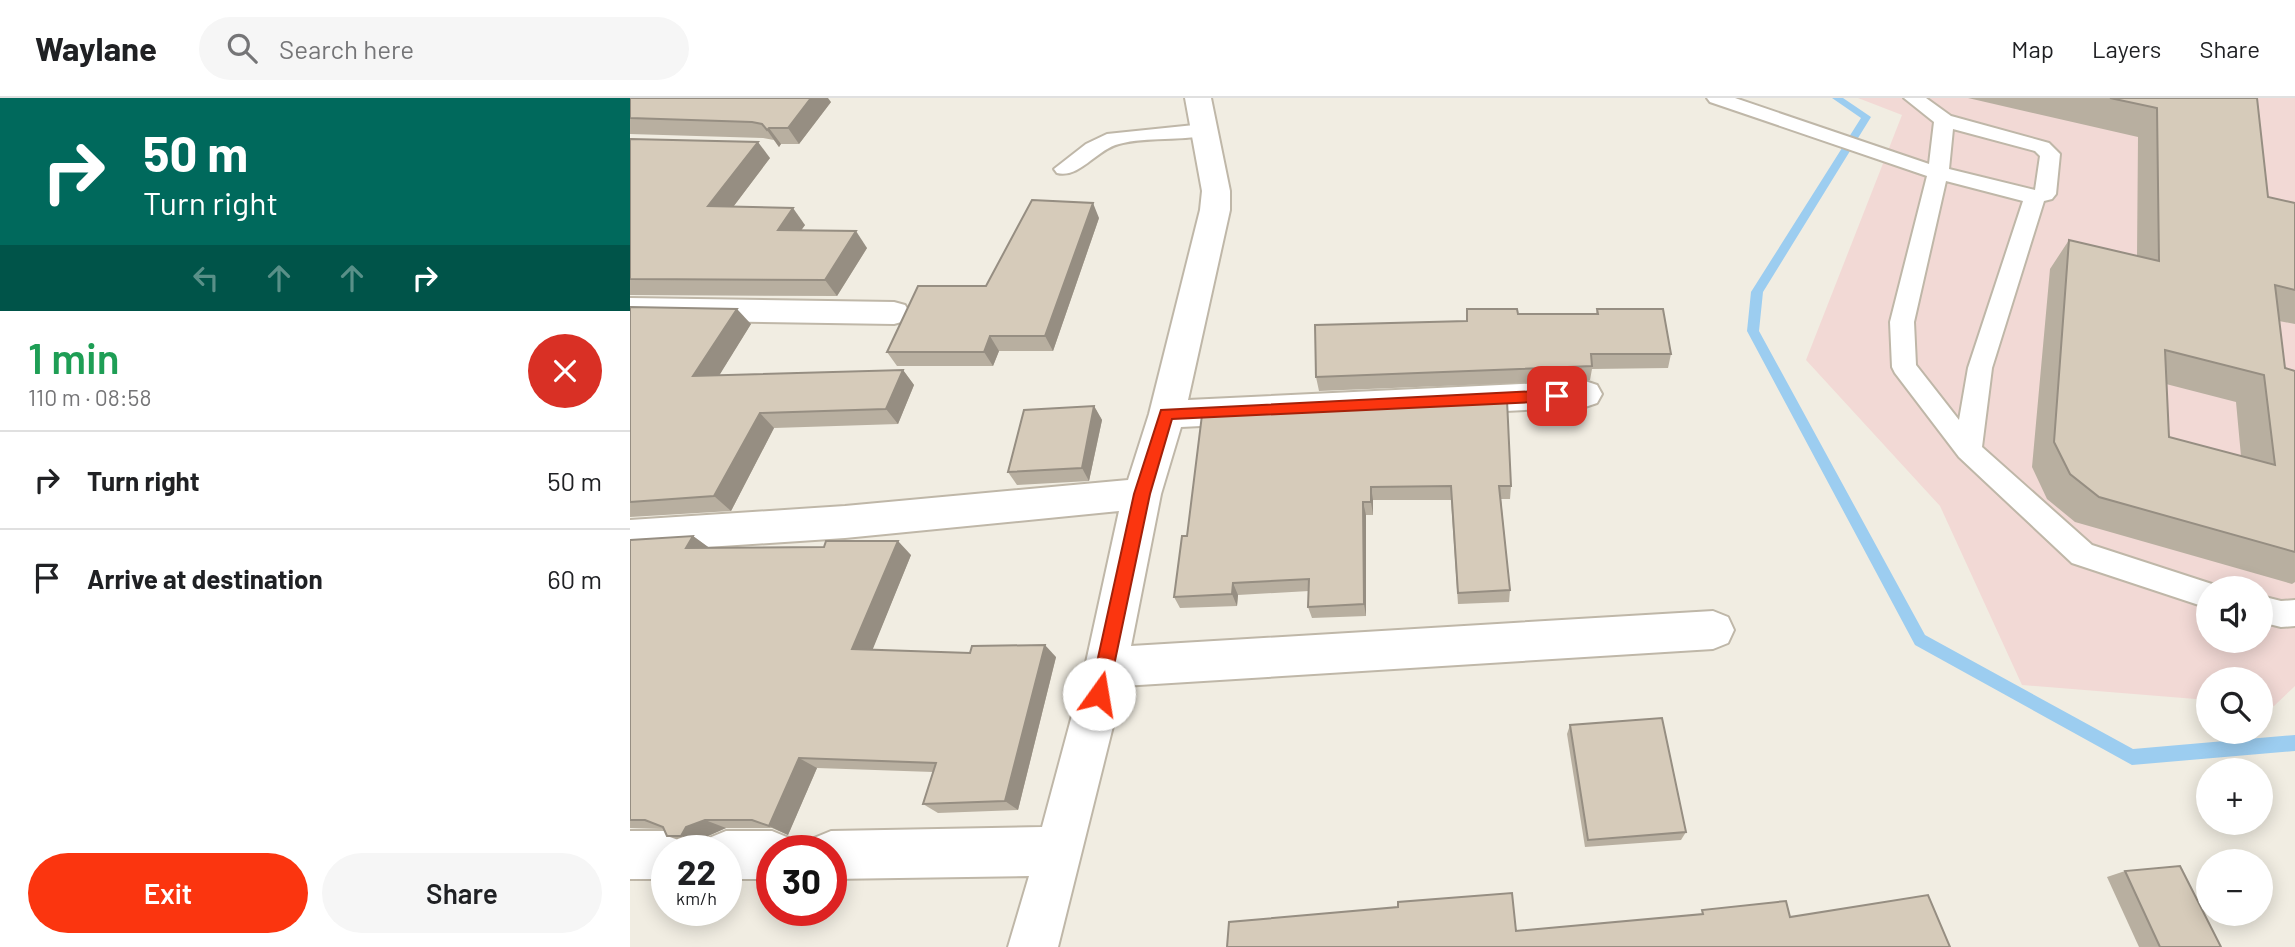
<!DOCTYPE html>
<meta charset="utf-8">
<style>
:root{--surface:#fff;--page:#f6f6f6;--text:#202124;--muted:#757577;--line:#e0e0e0;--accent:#fb350f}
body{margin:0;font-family:Barlow,sans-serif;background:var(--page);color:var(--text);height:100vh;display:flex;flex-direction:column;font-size:26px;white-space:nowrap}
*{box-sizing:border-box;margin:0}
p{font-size:23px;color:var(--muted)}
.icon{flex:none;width:38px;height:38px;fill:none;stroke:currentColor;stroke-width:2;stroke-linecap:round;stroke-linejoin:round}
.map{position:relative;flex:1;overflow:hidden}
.panel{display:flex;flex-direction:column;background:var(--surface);width:630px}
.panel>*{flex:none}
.banner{background:#00695c;color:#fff;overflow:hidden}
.tools{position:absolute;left:1566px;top:478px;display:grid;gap:14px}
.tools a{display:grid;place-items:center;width:77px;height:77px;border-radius:50%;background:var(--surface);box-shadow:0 4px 18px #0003;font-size:35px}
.speed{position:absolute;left:21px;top:737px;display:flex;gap:14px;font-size:35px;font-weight:700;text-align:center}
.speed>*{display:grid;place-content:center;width:91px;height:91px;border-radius:50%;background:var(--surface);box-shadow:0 4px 18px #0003;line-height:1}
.speed small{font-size:18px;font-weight:400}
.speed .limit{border:10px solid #d22;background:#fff;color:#111}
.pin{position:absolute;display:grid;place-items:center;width:60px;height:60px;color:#fff;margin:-30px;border-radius:14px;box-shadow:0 4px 10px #0006}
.me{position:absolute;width:77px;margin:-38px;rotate:13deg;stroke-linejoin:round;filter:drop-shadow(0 0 5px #0008)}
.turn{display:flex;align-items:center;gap:24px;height:147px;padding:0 28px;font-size:32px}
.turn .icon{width:91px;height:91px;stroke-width:2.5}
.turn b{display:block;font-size:49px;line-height:60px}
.lanes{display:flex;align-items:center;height:66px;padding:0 28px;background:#0003;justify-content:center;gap:35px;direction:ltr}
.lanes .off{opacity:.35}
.round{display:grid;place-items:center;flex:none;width:74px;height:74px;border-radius:37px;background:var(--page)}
.summary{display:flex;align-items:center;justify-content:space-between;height:119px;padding:0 28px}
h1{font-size:42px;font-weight:600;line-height:52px;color:#1e9e55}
.cta{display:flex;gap:14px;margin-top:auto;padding:14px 28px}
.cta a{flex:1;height:80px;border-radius:42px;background:var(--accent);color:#fff;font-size:28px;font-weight:600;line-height:80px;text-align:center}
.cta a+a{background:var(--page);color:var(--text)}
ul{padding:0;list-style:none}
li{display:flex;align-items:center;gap:21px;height:98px;padding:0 28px;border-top:2px solid var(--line)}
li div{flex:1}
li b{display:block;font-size:26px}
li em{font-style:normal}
header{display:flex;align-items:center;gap:42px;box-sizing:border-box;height:98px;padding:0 35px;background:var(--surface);border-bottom:2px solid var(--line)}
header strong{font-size:33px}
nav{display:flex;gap:38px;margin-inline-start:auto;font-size:24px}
.search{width:490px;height:63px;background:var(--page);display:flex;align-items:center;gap:18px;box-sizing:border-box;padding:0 24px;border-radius:38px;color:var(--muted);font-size:26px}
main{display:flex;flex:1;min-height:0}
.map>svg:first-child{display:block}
</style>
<header>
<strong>Waylane</strong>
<div class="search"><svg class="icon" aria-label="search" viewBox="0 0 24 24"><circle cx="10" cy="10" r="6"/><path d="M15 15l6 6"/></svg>Search here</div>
<nav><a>Map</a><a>Layers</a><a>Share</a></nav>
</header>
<main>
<section class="panel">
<div class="banner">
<div class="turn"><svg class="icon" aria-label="right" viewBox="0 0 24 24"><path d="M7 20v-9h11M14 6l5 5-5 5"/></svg><div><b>50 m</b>Turn right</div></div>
<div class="lanes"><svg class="icon off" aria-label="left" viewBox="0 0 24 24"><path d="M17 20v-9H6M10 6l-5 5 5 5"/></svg><svg class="icon off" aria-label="ahead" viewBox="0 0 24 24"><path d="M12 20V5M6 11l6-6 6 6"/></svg><svg class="icon off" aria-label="ahead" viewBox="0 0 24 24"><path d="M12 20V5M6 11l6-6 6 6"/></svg><svg class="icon" aria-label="right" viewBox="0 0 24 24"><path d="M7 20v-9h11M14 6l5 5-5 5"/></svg></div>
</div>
<div class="summary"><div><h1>1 min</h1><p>110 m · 08:58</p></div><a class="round" style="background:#d93025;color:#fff"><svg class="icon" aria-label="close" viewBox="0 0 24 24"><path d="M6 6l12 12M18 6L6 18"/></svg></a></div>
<ul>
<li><svg class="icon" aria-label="right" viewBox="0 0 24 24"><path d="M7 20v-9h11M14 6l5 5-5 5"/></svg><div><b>Turn right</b></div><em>50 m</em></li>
<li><svg class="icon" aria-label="arrive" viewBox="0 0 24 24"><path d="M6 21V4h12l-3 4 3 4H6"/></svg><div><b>Arrive at destination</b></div><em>60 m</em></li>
</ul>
<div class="cta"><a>Exit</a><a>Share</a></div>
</section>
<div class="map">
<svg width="1665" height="849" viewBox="0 0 1665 849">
<rect width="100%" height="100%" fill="#f1ede2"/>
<!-- medical -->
<path fill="#f2d9d5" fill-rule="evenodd" d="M1228,0h437v588l-21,20 -13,-1v-26h-53v21l-186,-15 -82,-179 -134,-146 96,-245zM1578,490h53v52h-53z"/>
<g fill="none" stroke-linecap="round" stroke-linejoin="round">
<!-- stream -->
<polygon fill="#9ccdf0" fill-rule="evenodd" points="1202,0 1213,0 1241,19 1133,194 1129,233 1295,537 1503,651 1665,637 1665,653 1502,667 1285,547 1117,233 1121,194 1231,20"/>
<!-- lane casing -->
<g stroke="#bfb7a8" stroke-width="4">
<g id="lane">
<path d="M1077,0h28l194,66 5,-42 -30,-24h22l25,18 98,27 11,11 -4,40 -4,5 -8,2 -52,167 -10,79 110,98 126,41 1,2h-11v20l-136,-45 -113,-106 -64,-84 -3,-6 -2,-45 37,-146 -217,-74zM1323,31l82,22 5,5 -5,34 -86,-21zM1316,83l77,20 -55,167 -9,52 -43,-55 -2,-43z"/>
<path d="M574,26l7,2 3,4 -3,4c-30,8 -63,2 -92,10 -22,5 -40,35 -62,29l-3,-4 32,-25 21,-10z"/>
<polygon points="1631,498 1651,503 1665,502 1665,528 1651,529 1631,524"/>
</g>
</g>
<!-- street casing -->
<g stroke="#bfb7a8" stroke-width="4">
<g id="street">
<polygon points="555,0 581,0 600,93 600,112 558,302 955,283 967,287 972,296 967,305 955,309 551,329 531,396 501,548 1083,513 1098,519 1104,532 1098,545 1083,551 493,588 428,849 378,849 399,778 201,781 201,752 179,752 184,740 201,733 412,729 455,569 489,413 215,440 0,454 0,422 215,408 498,382 519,316 570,112 572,93"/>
<polygon points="0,200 264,204 275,207 280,215 275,223 264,226 0,222"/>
<polygon points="0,733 37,733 54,740 59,752 37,752 37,781 0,781"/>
<polygon points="96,733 142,733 159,740 164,752 142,752 142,781 96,781 96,752 74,752 79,740"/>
</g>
</g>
<!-- lane -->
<use href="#lane" fill="#fff" fill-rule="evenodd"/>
<!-- street -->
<use href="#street" fill="#fff" fill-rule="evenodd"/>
</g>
<!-- wall -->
<g fill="#b8afa0" fill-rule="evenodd">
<polygon points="0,0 201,4 169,46 151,46 149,49 144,42 133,40 0,36"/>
<path d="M1338,0h289l11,99 27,6v121l-16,-3 6,47 10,3v211l-3,2 -217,-62 -28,-23 -15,-32 18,-198 19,-29 68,16 1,-119zM1536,286l70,18 5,54 -72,-19z"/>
<polygon points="0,41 140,60 103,109 175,127 171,132 237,150 207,198 0,197"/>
<polygon points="469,120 423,253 369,253 363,268 267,268 257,254 356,188"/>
<polygon points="0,209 121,226 89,277 273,272 284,287 268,326 144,330 101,413 0,419"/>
<polygon points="967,211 1041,256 1038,270 962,271 960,282 689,293 686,279 888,216 966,216"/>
<polygon points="464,308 472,322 459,383 387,387 378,374"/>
<polygon points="572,317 881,388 880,401 871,401 880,492 879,504 828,506 821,402 743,402 743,417 736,417 736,518 682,520 678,509 679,493 608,497 607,508 550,510 544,499 557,438"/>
<polygon points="63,438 79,450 281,457 242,552 426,559 388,712 308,715 293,706 303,674 187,670 158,737 142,730 96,730 78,738 73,747 60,746 37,738 33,731 0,730 0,442"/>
<polygon points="940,627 1056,734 1051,742 955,749 937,636"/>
<polygon points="1495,773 1591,849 1509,849 1477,779"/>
</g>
<!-- shaded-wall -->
<g fill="#968e82">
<polygon points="181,0 198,0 201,4 169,46 158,30"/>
<polygon points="139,30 151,46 149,49 137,32"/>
<polygon points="128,44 140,60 91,125 78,108"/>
<polygon points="463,105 469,120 423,253 415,238"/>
<polygon points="163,110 175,127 160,148 148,132"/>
<polygon points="226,133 237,150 207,198 195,182"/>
<polygon points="107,211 121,226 79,294 63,278"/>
<polygon points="360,238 369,253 363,268 354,254"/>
<polygon points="273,272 284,287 268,326 256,311"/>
<polygon points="464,308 472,322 459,383 452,370"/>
<polygon points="130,315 144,330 101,413 84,398"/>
<polygon points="741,389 743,402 743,417 741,404"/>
<polygon points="733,404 736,417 736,518 734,506"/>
<polygon points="63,438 81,451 56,450"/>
<polygon points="268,443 281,457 238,563 222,551"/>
<polygon points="603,485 608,497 607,508 602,496"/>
<polygon points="415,547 426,559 388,712 375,703"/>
<polygon points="169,660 187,670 158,737 139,728"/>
<polygon points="75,722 96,730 78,738 73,747 51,738 56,729"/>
</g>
<!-- building -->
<g fill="#d6cbba" stroke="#968e82" stroke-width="2" fill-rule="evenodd">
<polygon points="0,0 181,0 158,30 139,30 137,32 132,26 122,24 0,20"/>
<path d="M1480,0h147l11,99 27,6v87l-20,-5 10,83 10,3v181l-196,-55 -29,-23 -16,-32 15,-202 90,21 -2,-153zM1535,252l99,25 11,90 -106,-28z"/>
<polygon points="0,41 128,44 78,108 163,110 148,132 226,133 195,182 0,181"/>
<polygon points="402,102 463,105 415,238 360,238 354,254 257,254 288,188 356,188"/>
<polygon points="0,209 107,211 63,278 273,272 256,311 130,315 84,398 0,404"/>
<polygon points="837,211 887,211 888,216 968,216 967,211 1033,211 1041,256 961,256 962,268 686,279 685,227 837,223"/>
<polygon points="877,302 881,388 869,388 880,492 828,495 821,388 741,389 741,404 733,404 734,506 678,509 679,481 603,485 602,496 544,499 552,438 557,438 572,317"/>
<polygon points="464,308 452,370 378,374 394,312"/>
<polygon points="63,438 56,450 194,449 196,443 268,443 222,551 340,555 342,548 415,547 375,703 293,706 306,665 169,660 139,728 122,722 75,722 56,729 51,738 37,738 33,729 15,722 0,722 0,442"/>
<polygon points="1032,620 1056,734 958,742 940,627"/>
<polygon points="1550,768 1591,849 1530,849 1495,773"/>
<polygon points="882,795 886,833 1073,816 1072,812 1156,803 1160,819 1298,797 1320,849 597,849 599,824 768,809 768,804"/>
</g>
<!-- route -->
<polygon fill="#fb350f" stroke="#a3220a" stroke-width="2" points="927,292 934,298 927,303 542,321 520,396 478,596 476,601 469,604 463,601 460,596 504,396 531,312"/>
</svg>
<div class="tools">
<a><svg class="icon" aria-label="sound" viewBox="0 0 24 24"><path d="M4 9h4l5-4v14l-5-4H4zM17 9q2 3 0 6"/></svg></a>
<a><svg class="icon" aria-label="search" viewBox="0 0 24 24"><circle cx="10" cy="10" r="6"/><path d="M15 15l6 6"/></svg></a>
<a>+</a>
<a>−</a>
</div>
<div class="speed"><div>22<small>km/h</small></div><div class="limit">30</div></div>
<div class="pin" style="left:927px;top:298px;background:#d93025"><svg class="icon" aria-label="arrive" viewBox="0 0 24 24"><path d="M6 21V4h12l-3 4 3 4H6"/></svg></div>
<svg class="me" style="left:469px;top:596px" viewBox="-20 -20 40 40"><circle r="19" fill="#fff"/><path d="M0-13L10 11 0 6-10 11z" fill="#fb350f"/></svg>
</div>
</main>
